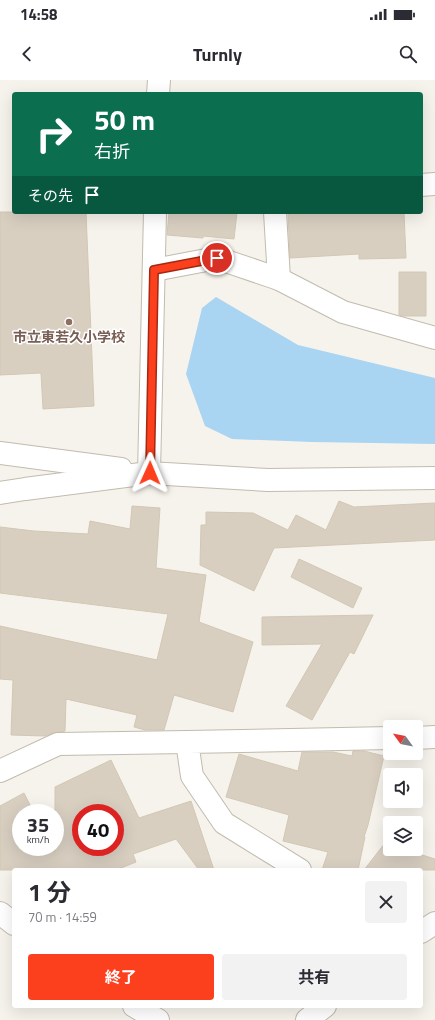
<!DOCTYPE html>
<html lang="ja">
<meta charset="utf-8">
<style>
:root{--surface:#fff;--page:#f2f2f3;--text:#2b2b33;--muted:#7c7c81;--accent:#fc3f1d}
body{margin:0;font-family:"Titillium Web","Noto Sans JP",sans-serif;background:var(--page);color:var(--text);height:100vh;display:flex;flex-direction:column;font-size:15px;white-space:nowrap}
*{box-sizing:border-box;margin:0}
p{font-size:13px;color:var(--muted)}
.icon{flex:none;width:22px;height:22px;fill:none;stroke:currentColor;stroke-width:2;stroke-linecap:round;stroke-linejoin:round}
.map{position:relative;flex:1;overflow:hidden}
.sheet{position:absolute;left:12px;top:788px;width:411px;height:140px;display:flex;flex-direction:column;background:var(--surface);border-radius:4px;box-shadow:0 4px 16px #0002}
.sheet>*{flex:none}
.hud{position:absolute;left:12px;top:12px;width:411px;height:122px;border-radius:4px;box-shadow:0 4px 16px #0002;background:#0b6e4f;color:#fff;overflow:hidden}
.needle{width:26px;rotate:303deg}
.fabs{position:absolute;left:383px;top:640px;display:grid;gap:8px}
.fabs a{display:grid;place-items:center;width:40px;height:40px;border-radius:4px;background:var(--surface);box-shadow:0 4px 16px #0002;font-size:20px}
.speed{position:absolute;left:12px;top:724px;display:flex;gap:8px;font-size:20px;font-weight:700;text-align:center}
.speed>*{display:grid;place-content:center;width:52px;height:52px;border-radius:50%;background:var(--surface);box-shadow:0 4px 16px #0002;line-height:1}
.speed small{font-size:10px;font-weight:400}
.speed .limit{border:6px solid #d22;background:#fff;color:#111}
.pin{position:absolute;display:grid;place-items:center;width:34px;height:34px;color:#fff;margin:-17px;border:2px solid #fff;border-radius:50%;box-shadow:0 1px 4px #0007}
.me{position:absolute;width:44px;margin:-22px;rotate:1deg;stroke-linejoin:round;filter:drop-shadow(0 0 3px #0008)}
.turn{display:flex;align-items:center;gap:14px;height:84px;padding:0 16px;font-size:18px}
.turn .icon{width:52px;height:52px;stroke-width:2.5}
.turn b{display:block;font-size:28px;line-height:34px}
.then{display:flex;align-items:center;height:38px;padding:0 16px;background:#0003;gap:8px;font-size:15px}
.round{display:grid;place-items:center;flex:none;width:42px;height:42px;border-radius:4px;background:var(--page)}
.summary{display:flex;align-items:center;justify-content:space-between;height:68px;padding:0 16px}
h1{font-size:24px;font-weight:700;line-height:30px}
.action{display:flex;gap:8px;margin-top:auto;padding:8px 16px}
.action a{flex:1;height:46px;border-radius:4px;background:var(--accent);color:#fff;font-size:16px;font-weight:700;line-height:46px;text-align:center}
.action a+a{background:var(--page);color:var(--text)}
.status{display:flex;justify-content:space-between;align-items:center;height:28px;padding:0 20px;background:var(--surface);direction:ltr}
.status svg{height:11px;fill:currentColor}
header{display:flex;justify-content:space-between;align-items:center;height:52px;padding:0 16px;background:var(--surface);font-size:18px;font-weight:700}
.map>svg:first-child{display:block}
</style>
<div class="status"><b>14:58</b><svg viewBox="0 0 49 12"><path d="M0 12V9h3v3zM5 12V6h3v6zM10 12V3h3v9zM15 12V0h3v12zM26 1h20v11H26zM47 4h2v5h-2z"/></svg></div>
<header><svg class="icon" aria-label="back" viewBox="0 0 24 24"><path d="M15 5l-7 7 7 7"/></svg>Turnly<svg class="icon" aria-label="search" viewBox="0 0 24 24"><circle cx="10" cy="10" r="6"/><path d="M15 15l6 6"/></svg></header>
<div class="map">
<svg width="435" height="940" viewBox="0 0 435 940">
<rect width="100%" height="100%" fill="#f6f3ec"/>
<!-- water -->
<polygon fill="#a9d4f2" points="216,217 298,265 435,298 435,364 312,362 232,359 205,346 186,294 202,228"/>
<!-- building -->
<g fill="#d8cfc1" stroke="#d3c7b4" fill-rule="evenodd">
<polygon points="0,132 86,132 94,326 43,329 41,293 0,295"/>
<polygon points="169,132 237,132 234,159 203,156 203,158 167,155"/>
<polygon points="288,132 404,132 406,178 359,179 359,174 290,178"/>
<polygon points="399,192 426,192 426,236 403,236 399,235"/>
<polygon points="339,421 354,427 435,423 435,460 274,468 254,511 200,485 201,445 206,445 206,432 253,433 288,450 296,435 326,450"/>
<polygon points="132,426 160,428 156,488 206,495 199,542 253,562 233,632 174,615 164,650 145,650 134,647 137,635 66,619 65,651 53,653 45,656 11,655 13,600 0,599 0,546 157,580 168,534 0,513 0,447 34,451 88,454 90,441 130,449"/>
<polygon points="299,479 362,508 353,528 291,497"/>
<polygon points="373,535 354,574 350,572 312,640 286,626 322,564 262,565 262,537"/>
<polygon points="353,671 364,671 384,676 368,745 364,757 365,757 358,790 322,790 328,772 283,761 289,735 226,717 239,674 298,691 302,672 333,672 352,676"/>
<path d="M111,680l28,58 52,-17 23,69h-15l-23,-31 -43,15 3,8 -20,8h-116v-64l24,-13 10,20h-13v34h31l3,6v-66zM81,733h34v34h-34z"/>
<polygon points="385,763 390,765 390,769 403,769 435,779 435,790 364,790"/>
</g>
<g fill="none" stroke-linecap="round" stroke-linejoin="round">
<!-- minor casing -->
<g stroke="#c2bbae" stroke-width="24">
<g id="minor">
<polyline points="421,105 435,104"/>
<polyline points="154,190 217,178 279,199 275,132"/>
<polyline points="279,199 343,232 435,258"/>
<polyline points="0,373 121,389"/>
<polyline points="0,413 25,409 149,393"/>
<polyline points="416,658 435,657"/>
<polyline points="0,691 58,664 187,662"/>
<polyline points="300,790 224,743 192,696 187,662 390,658"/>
<polyline points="0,833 14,844"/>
<polyline points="421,852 435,843"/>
<polyline points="134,926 158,940"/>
<polyline points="307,940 325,926"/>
</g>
</g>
<!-- tertiary casing -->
<g stroke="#c2bbae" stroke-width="24">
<g id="tertiary">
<polyline points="158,14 159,0"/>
<polyline points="155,132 149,393 268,400 435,398"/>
</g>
</g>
<!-- minor -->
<use href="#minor" stroke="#fff" stroke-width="22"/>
<!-- tertiary -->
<use href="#tertiary" stroke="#fff" stroke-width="22"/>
</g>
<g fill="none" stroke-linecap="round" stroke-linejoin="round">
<!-- route casing -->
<g stroke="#a42913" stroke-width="10">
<polyline id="route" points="150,393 154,190 217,178"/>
</g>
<!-- route -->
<use href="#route" stroke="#fc3f1d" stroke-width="7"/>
</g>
<!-- markers -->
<circle fill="#8d6e63" stroke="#fff" stroke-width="1.5" cx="69" cy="242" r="4"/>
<g text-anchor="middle" stroke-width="3" stroke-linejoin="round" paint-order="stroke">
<!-- education labels -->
<g font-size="14" font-weight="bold" fill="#785e54" stroke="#fff">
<text x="69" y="262">市立東若久小学校</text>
</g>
</g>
</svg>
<div class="fabs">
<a><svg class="needle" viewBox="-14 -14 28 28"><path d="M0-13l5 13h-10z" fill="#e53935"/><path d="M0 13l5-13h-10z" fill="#7c7c81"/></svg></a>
<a><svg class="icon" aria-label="sound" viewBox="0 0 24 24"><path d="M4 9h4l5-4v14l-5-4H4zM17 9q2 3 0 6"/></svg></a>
<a><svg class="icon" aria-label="layers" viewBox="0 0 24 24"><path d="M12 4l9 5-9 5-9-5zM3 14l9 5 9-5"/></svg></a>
</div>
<div class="speed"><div>35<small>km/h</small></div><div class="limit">40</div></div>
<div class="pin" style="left:217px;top:178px;background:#d93025"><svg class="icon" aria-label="arrive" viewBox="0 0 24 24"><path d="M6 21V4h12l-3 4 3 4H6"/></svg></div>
<svg class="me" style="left:150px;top:393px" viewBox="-20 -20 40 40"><path d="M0-17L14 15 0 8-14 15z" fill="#fc3f1d" stroke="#fff" stroke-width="4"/></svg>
<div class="hud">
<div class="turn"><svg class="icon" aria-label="right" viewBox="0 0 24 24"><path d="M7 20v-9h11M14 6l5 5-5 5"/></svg><div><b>50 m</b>右折</div></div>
<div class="then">その先<svg class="icon" aria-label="arrive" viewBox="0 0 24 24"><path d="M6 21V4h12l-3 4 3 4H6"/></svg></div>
</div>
<section class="sheet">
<div class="summary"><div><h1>1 分</h1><p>70 m · 14:59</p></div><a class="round"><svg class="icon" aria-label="close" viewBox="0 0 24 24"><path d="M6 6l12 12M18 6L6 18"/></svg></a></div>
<div class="action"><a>終了</a><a>共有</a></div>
</section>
</div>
